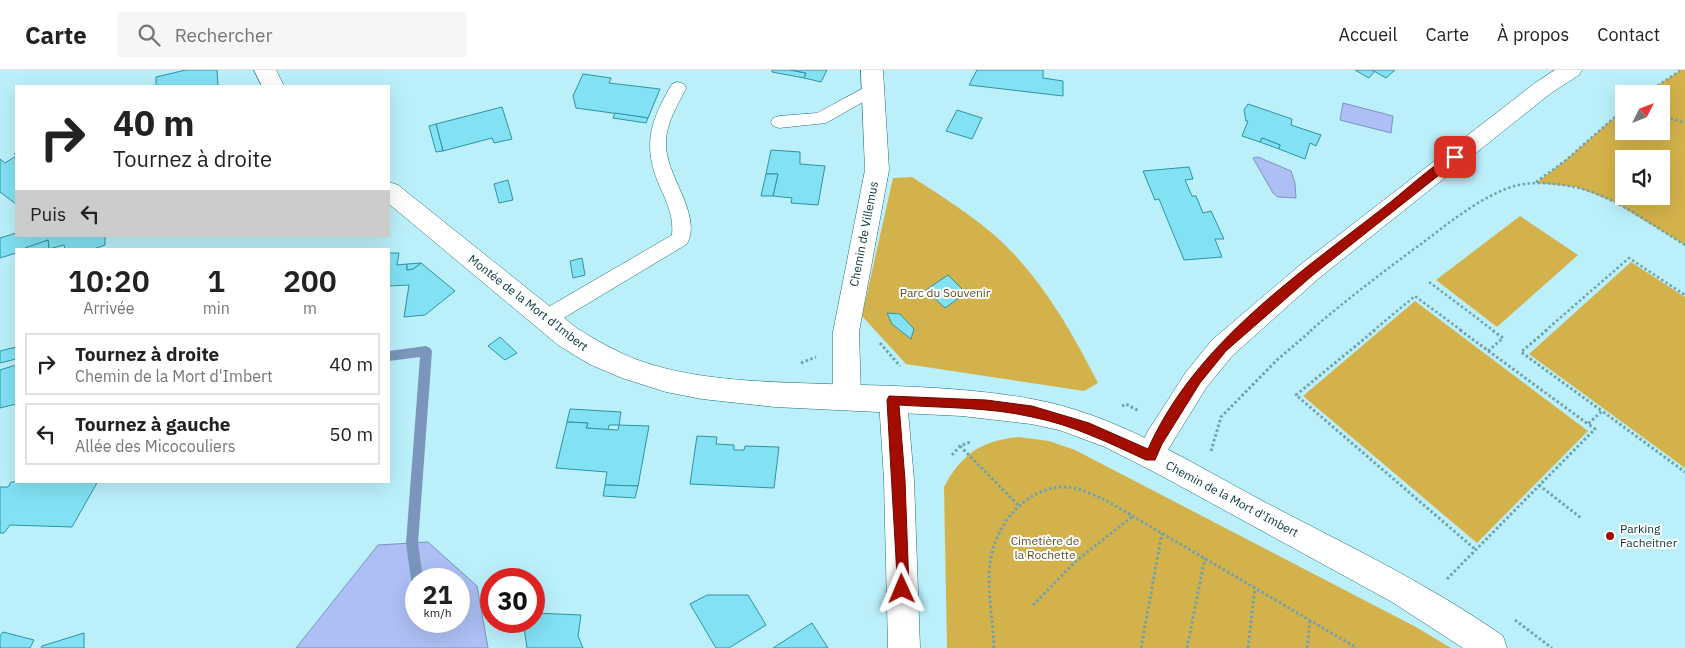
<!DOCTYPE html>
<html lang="fr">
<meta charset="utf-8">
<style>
:root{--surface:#fff;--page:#f6f6f6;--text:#222;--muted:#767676;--line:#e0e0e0}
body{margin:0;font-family:"IBM Plex Sans",sans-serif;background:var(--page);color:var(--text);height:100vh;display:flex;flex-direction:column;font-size:19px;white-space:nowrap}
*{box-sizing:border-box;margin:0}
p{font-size:16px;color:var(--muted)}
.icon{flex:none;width:28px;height:28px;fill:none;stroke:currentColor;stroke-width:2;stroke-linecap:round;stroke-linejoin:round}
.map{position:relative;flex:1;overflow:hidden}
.sheet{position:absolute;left:15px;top:178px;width:375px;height:235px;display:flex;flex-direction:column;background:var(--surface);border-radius:0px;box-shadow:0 5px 20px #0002}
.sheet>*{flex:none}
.banner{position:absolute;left:15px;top:15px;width:375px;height:152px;border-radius:0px;box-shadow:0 5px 20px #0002;background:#fff;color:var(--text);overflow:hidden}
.needle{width:32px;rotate:48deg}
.controls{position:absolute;left:1615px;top:15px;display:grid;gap:10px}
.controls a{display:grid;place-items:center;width:55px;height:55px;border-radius:0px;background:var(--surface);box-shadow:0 5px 20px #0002;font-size:25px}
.speed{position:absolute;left:405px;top:498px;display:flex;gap:10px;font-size:25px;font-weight:700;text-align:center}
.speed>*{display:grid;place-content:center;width:65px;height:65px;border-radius:50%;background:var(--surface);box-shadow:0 5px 20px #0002;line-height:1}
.speed small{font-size:12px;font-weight:400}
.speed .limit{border:8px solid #d22;background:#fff;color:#111}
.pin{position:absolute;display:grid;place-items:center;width:42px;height:42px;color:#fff;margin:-21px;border-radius:10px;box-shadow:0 2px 8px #0006}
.me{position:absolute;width:55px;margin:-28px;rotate:359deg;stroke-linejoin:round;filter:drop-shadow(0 0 4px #0008)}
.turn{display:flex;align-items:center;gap:18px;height:105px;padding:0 15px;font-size:22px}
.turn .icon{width:65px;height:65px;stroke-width:2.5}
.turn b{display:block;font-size:35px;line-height:42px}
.then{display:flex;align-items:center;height:48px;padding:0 15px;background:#0003;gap:10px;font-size:19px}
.eta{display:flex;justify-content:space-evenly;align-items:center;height:85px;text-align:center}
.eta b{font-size:30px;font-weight:600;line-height:35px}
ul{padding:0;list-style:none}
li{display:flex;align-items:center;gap:15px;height:62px;margin:0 10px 8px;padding:0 5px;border:2px solid var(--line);border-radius:0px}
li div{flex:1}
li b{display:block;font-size:19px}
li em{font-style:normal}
header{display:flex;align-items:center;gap:30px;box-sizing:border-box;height:70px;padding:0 25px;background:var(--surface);border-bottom:1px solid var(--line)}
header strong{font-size:24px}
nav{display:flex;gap:28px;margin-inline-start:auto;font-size:18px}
.search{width:350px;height:45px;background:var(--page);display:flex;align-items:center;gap:12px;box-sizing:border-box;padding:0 18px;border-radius:0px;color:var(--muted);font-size:19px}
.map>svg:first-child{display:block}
</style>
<header>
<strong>Carte</strong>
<div class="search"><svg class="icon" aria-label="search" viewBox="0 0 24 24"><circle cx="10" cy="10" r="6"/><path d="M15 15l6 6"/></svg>Rechercher</div>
<nav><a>Accueil</a><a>Carte</a><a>À propos</a><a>Contact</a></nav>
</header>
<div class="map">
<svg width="1685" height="578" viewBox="0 0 1685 578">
<rect width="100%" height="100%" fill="#bbf0fb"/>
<!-- green -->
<g fill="#d4b24b" fill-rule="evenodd">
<path d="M1681,0h4v175l-73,-44 -36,-14 -40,-4 30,-23 58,-51v22h37v-37h-16zM1624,89h37v37h-37z"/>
<path d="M912,107c31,20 63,40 90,65 41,39 70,90 96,141l-14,8 -178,-27 -44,-48 31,-138z"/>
<polygon points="1520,146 1578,185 1497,257 1436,210"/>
<polygon points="1631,192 1685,227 1685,398 1529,284"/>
<polygon points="1415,231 1588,361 1477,473 1303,326"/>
<path d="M1019,367l30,4 26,9 341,177 35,21h-504l-3,-161c18,-34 38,-46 75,-50z"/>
</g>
<!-- water -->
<g fill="#adbff4" stroke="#7b95bc" fill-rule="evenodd">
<polygon points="1343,33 1393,46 1391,63 1340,50"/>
<polygon points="1258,87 1291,101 1295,113 1296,128 1278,127 1273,123 1253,88"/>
<path d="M428,472l49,44 11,62h-192l82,-103zM416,509h43v42h-43z"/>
</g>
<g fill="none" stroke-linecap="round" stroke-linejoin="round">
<!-- stream -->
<polygon fill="#7b95bc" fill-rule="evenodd" points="426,276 430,278 432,281 418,473 423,509 416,509 416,515 412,513 411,509 406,473 420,287 389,291 389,281"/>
</g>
<!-- building -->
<g fill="#82e1f3" stroke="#2d93a4">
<polygon points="186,0 217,0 218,16 156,16 156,7"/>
<polygon points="772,0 790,0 806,3 804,8 772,2"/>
<polygon points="790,0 827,0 821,12 804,8 806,3"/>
<polygon points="977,0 1043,0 1043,8 1063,11 1063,26 969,15"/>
<polygon points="1355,0 1372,0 1375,1 1369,8"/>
<polygon points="1372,0 1395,0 1386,8"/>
<polygon points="583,4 611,8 609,13 660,19 648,48 576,38 573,26"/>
<polygon points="1248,34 1292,49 1291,55 1321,65 1316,76 1310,73 1305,89 1279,79 1280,75 1262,68 1260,72 1242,66 1248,51 1246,51 1244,40"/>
<polygon points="502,37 512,69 494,73 492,68 443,81 436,54"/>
<polygon points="957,40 982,48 972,69 946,61"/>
<polygon points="615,43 648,48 646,53 613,48"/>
<polygon points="436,54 443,81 436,82 429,56"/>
<polygon points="1262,68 1280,75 1279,79 1260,72"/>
<polygon points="771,80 800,82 800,94 825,96 818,135 791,133 792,128 773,126 778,104 766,104"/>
<polygon points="16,83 16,134 0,122 0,89 5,93 16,86 14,84"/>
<polygon points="1189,97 1193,109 1185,110 1192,126 1196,126 1203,143 1211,141 1224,169 1215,169 1222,187 1184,190 1159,129 1155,130 1143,101"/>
<polygon points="766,104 778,104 773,126 761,126"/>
<polygon points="508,110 513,130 499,133 494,114"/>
<polygon points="16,163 16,166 105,166 105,175 94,179 65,179 64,175 49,179 48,170 24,179 16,179 16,183 0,188 0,168"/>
<polygon points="48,170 49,179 24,179 25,178"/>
<polygon points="389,183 399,183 397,195 407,194 407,200 413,199 421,193 455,221 425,245 404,247 409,215 389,216"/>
<polygon points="582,188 585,205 573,208 570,191"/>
<polygon points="421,193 413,199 407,200 407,194"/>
<polygon points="948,205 966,223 945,238 926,220"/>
<polygon points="887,243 900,244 914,259 911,269 892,254"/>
<polygon points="500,267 517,283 505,290 488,276"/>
<polygon points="16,277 16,289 0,293 0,281"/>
<polygon points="16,295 16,334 0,338 0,300"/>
<polygon points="570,339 621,342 619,355 609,355 608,360 586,358 588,353 567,352"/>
<polygon points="567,352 588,353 586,358 618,360 619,355 649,356 638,416 605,415 607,402 556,398"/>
<polygon points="697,366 717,367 716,374 734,375 734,380 744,380 745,376 779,377 774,418 690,414"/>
<polygon points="44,411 98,411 72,457 10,455 4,463 0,463 0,417 8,417 11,412"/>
<polygon points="605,415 638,416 635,428 603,426"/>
<polygon points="707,525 748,525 766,555 729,578 716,578 690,534"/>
<polygon points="534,543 581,545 578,566 583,578 527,578 523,551 534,551"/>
<polygon points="812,553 828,578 773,578"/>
<polygon points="3,562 34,570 30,578 0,578 0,566"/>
<polygon points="84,563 84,578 41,578 42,576"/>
</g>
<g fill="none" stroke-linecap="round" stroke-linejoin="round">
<!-- lane casing -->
<g stroke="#216e7a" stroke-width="1">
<g id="lane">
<path d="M678,12l6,2 2,4c-8,17 -20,35 -20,54 -2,32 37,72 21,102l-135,81 -7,2 -7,-2 -3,-6 3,-6 134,-78c2,-17 -5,-33 -12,-48 -18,-41 -10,-66 12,-103z"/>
<polygon points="873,13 879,15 881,19 879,23 826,53 779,58 773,56 771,52 773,48 779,46 817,43"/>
</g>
</g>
<!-- street casing -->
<g stroke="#216e7a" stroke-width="1">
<g id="street">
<polygon points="861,0 883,0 889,100 859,262 861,327 857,336 847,339 837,336 833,327 833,262 865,100"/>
<polygon points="1555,0 1582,0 1579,5 1551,23 1318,209 1232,286 1206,318 1169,378 1161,395 1151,399 1141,395 1136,386 1148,361 1186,302 1212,270 1300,195 1535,13"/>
<polygon points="893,318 903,321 907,330 914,410 920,578 888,578 884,410 879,330 883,321"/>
</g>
</g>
<!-- secondary casing -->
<g stroke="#216e7a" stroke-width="1">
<g id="secondary">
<polygon points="254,0 276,0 284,16 262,16"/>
<path d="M389,112l9,3 180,144c18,11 37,22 57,30 51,19 109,22 163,24 77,3 157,2 234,16 83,15 154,61 227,100 83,44 167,83 244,137l4,12h-44l-71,-46 -232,-127 -55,-28 -46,-17 -28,-6 -69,-8 -187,-9 -73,-8 -36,-7 -44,-14 -33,-14 -31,-19 -169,-141z"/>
</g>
</g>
<!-- path-far1 -->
<g stroke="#71a2ab" stroke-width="2.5" stroke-dasharray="2.5 2.5" stroke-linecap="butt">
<polyline points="1645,24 1681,0"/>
<polyline points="1661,45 1685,53"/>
<polyline points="1536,112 1566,90 1624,39"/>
<polyline points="1429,212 1494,261"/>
<path d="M1310,261c36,-31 73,-59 111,-87 28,-21 59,-47 93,-58 19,-5 42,-3 60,1 38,7 79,39 111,58"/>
<polyline points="1373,261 1415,226 1462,261"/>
<polyline points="1545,261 1629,188 1685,225"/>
</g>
<!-- path -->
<g stroke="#71a2ab" stroke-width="3" stroke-dasharray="2.5 2.5" stroke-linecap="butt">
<polyline points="1375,260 1296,325 1476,480"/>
<polyline points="1460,260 1588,354"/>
<polyline points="1547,260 1521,282 1602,341"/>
<polyline points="880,273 900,296"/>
<polyline points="1488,281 1503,268 1492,260"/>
<polyline points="801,293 816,287"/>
<polyline points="1122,336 1126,334 1139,341"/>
<polyline points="960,376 1020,437"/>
<polyline points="1211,381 1221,347 1277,290 1312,260"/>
<polyline points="952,385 960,376 970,372"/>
<polyline points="1539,415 1581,448"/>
<polyline points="1447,509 1595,359 1588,354 1602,341 1685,402"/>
<polyline points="1033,535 1076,491 1133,446"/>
<polyline points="1515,550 1552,578"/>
<path d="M994,578c-1,-28 -7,-57 -4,-84 4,-37 34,-76 73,-77 16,0 31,8 44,14l250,147"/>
<polyline points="1141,578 1162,463"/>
<polyline points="1187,578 1205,488"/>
<polyline points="1248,578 1255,518"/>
<polyline points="1307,578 1310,550"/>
</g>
<!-- lane -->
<use href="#lane" fill="#fff" fill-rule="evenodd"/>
<!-- street -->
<use href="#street" fill="#fff" fill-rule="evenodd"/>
<!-- secondary -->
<use href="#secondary" fill="#fff" fill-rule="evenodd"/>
</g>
<!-- route -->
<path fill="#a30d00" stroke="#6a0800" d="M1455,83l3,1v6l-145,115 -87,76 -26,32 -38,61 -7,16h-9c-37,-17 -73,-35 -114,-43 -43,-10 -89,-9 -133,-12l6,75 4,109 -2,5 -5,2 -4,-2 -11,-194 2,-4 97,4 46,6 57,17 59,26c47,-106 151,-175 240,-245 14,-11 53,-46 67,-51z"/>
<!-- markers -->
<circle fill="#a30d00" stroke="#fff" stroke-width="2" cx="1610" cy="466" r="5"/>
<g text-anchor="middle" stroke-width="4" stroke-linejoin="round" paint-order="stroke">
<!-- street labels -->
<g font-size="12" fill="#07333a" stroke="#fff">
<text transform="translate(864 164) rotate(-79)" y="4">Chemin de Villemus</text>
<text transform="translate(528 233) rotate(38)" y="4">Montée de la Mort d'Imbert</text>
<text transform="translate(1232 429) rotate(28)" y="4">Chemin de la Mort d'Imbert</text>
</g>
<!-- park labels -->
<g font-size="12" fill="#5d4e23" stroke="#fff">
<text x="945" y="227">Parc du Souvenir</text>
<text x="1045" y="475">Cimetière de<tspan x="1045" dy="14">la Rochette</tspan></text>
</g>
<!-- poi labels -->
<g font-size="12" fill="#07333a" stroke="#fff" text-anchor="start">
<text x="1620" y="463">Parking<tspan x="1620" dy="14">Facheitner</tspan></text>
</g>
</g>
</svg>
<div class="controls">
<a><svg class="needle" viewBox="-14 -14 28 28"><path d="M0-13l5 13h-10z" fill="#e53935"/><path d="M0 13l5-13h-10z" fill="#767676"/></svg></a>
<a><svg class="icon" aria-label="sound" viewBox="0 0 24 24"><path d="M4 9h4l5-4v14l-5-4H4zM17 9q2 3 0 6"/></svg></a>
</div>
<div class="speed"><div>21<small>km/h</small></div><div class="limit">30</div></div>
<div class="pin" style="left:1455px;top:87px;background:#d93025"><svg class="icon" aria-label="arrive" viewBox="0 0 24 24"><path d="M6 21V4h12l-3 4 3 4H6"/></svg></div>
<svg class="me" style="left:902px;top:519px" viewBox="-20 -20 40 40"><path d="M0-17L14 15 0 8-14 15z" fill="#a30d00" stroke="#fff" stroke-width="4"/></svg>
<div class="banner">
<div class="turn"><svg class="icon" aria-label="right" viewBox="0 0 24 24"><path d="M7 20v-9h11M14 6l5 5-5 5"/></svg><div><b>40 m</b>Tournez à droite</div></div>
<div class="then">Puis<svg class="icon" aria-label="left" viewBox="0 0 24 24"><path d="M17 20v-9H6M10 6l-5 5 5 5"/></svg></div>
</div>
<section class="sheet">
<div class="eta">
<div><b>10:20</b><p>Arrivée</p></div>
<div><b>1</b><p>min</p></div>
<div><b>200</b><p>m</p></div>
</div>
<ul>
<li><svg class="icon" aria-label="right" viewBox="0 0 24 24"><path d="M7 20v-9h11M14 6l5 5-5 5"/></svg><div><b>Tournez à droite</b><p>Chemin de la Mort d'Imbert</p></div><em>40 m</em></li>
<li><svg class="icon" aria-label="left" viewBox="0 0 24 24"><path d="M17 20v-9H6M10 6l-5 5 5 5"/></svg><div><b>Tournez à gauche</b><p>Allée des Micocouliers</p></div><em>50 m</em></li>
</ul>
</section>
</div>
